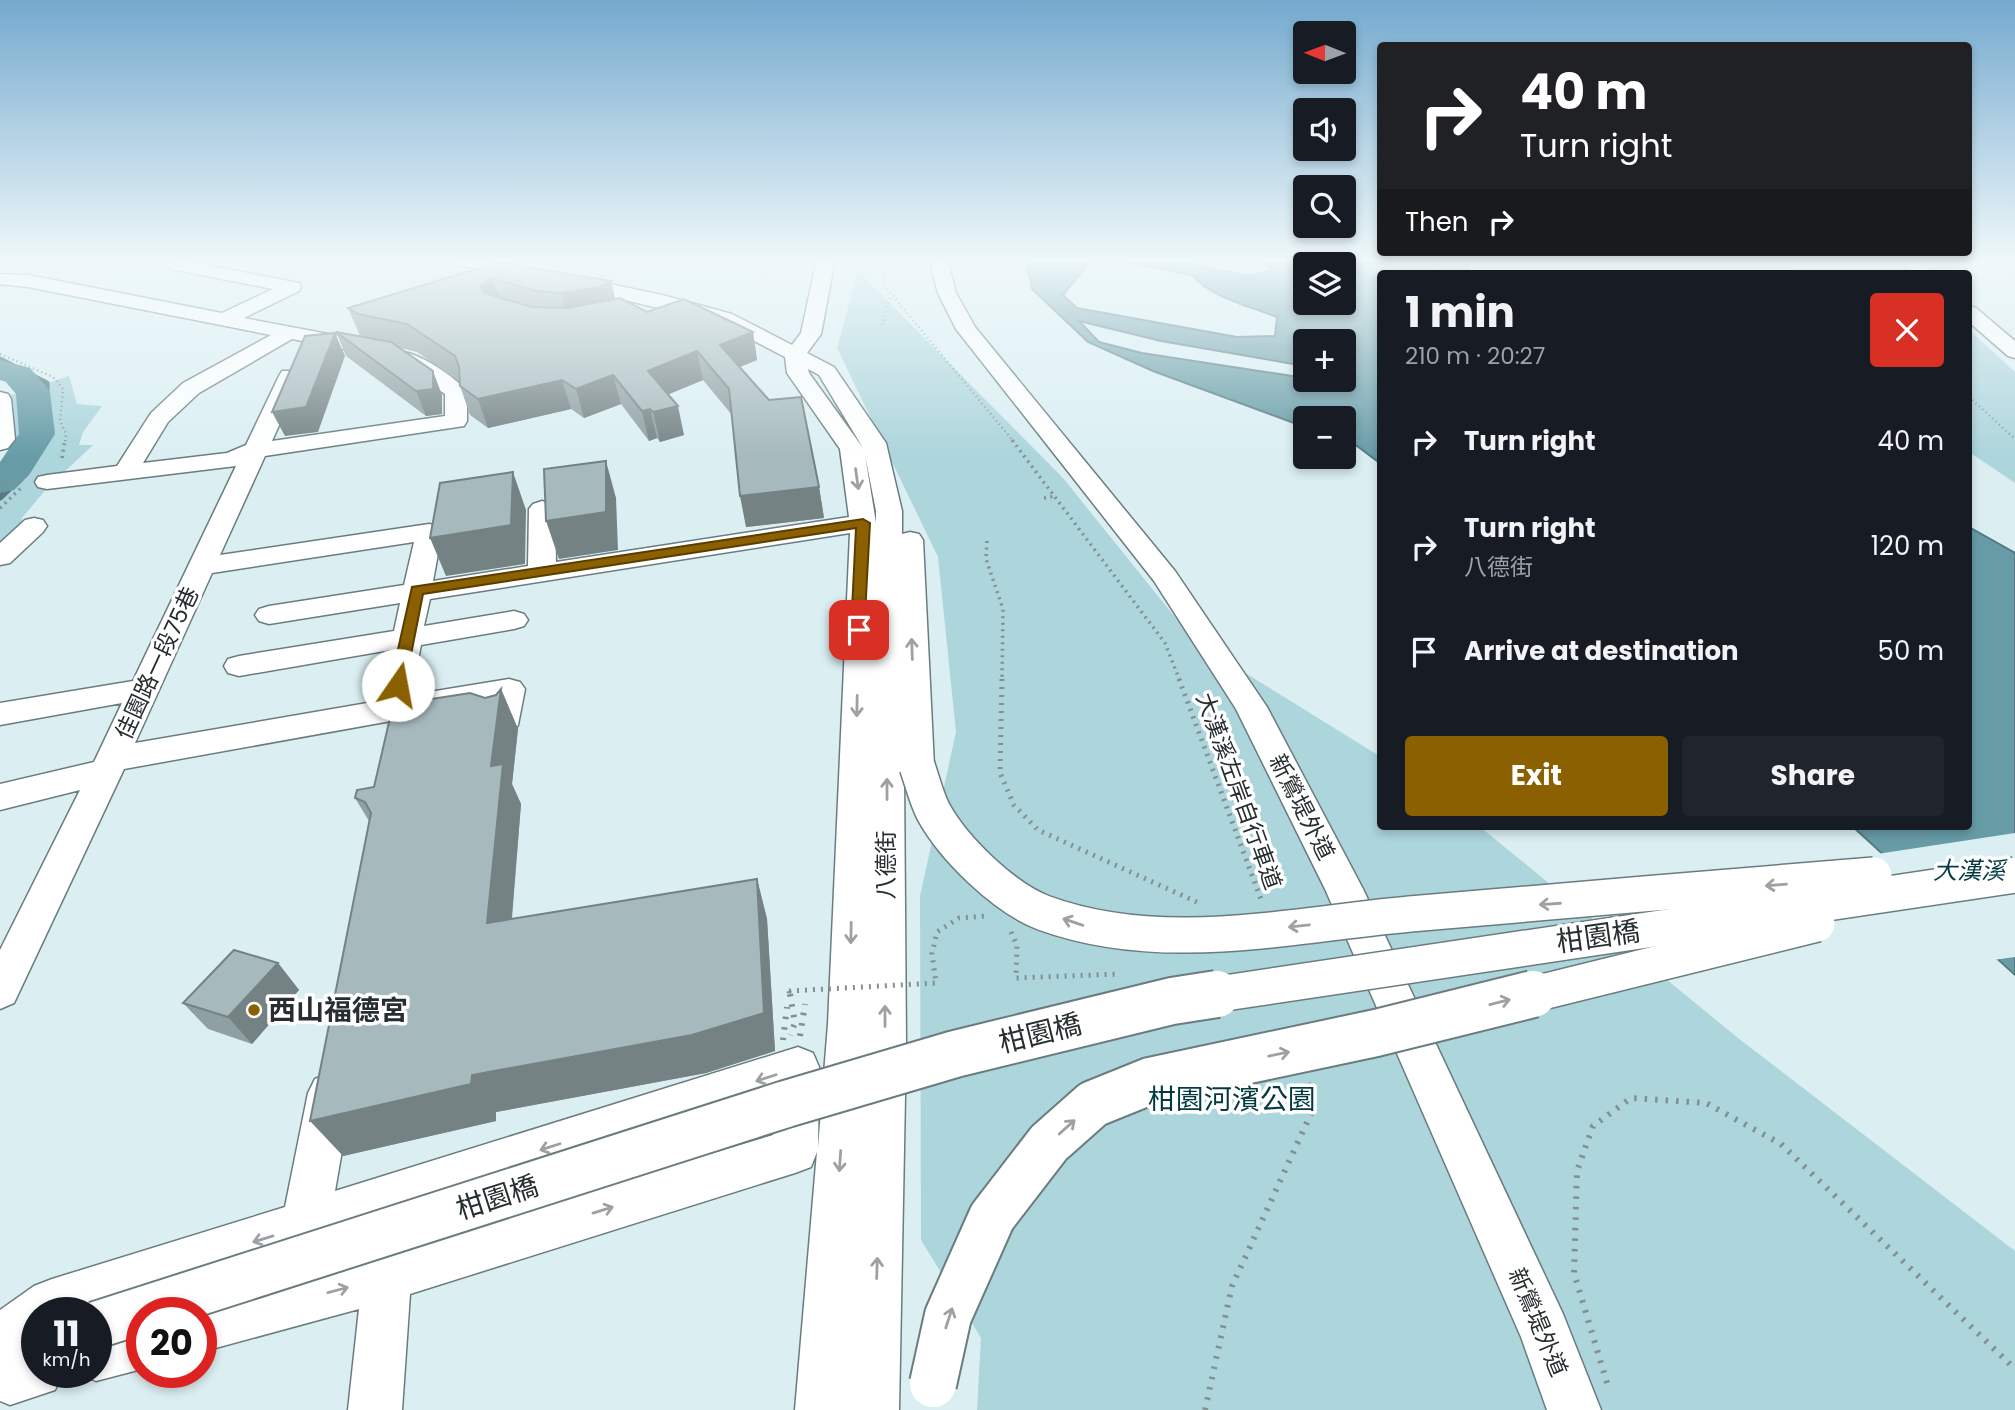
<!DOCTYPE html>
<meta charset="utf-8">
<style>
:root{--surface:#171b24;--page:#20242c;--text:#f1f3f6;--muted:#9ea1a6;--accent:#8a6000}
body{margin:0;font-family:Poppins,"Noto Sans TC",sans-serif;background:var(--page);color:var(--text);height:100vh;display:flex;flex-direction:column;font-size:26px;white-space:nowrap}
*{box-sizing:border-box;margin:0}
p{font-size:23px;color:var(--muted)}
.icon{flex:none;width:38px;height:38px;fill:none;stroke:currentColor;stroke-width:2;stroke-linecap:round;stroke-linejoin:round}
.map{position:relative;flex:1;overflow:hidden}
.sheet{position:absolute;left:1377px;top:270px;width:595px;height:560px;display:flex;flex-direction:column;background:var(--surface);border-radius:7px;box-shadow:0 4px 10px #0003}
.sheet>*{flex:none}
.banner{position:absolute;left:1377px;top:42px;width:595px;height:214px;border-radius:7px;box-shadow:0 4px 10px #0003;background:#202124;color:#fff;overflow:hidden}
.needle{width:46px;rotate:271deg}
.fabs{position:absolute;left:1293px;top:21px;display:grid;gap:14px}
.fabs a{display:grid;place-items:center;width:63px;height:63px;border-radius:7px;background:var(--surface);box-shadow:0 4px 10px #0003;font-size:35px}
.speed{position:absolute;left:21px;top:1297px;display:flex;gap:14px;font-size:35px;font-weight:700;text-align:center}
.speed>*{display:grid;place-content:center;width:91px;height:91px;border-radius:50%;background:var(--surface);box-shadow:0 4px 10px #0003;line-height:1}
.speed small{font-size:18px;font-weight:400}
.speed .limit{border:10px solid #d22;background:#fff;color:#111}
.pin{position:absolute;display:grid;place-items:center;width:60px;height:60px;color:#fff;margin:-30px;border-radius:14px;box-shadow:0 4px 10px #0006}
.me{position:absolute;width:77px;margin:-38px;rotate:12deg;stroke-linejoin:round;filter:drop-shadow(0 0 5px #0008)}
.turn{display:flex;align-items:center;gap:24px;height:147px;padding:0 28px;font-size:32px}
.turn .icon{width:91px;height:91px;stroke-width:2.5}
.turn b{display:block;font-size:49px;line-height:60px}
.then{display:flex;align-items:center;height:66px;padding:0 28px;background:#0003;gap:14px;font-size:26px}
.round{display:grid;place-items:center;flex:none;width:74px;height:74px;border-radius:7px;background:var(--page)}
.headline{display:flex;align-items:center;justify-content:space-between;height:119px;padding:0 28px}
h1{font-size:42px;font-weight:700;line-height:52px}
.button{display:flex;gap:14px;margin-top:auto;padding:14px 28px}
.button a{flex:1;height:80px;border-radius:7px;background:var(--accent);color:#fff;font-size:28px;font-weight:700;line-height:80px;text-align:center}
.button a+a{background:var(--page);color:var(--text)}
ul{padding:0;list-style:none}
li{display:flex;align-items:center;gap:21px;height:105px;padding:0 28px}
li div{flex:1}
li b{display:block;font-size:26px}
li em{font-style:normal}
.map>svg:first-child{display:block}
</style>
<div class="map">
<svg width="2015" height="1410" viewBox="0 0 2015 1410">
<rect width="100%" height="100%" fill="#dbeff3"/>
<!-- green -->
<g fill="#acd5dc">
<polygon points="1779,259 1895,259 1909,273 1792,273"/>
<polygon points="858,271 1063,478 1195,642 1381,757 1381,826 1479,826 1738,1038 2015,1251 2015,1410 977,1410 981,1338 921,1240 920,896 956,732 938,557 837,348"/>
<polygon points="1969,330 2015,372 2015,483 1969,452"/>
<path d="M69,376l8,28 25,2 -19,26 -4,13h14l-46,43 -25,30v8l-22,18v-75c15,-23 15,-48 8,-73z"/>
</g>
<!-- water -->
<g fill="#679ca7" stroke="#547b83" stroke-width="2" fill-rule="evenodd">
<path d="M1026,259h66l-29,36 14,13 160,29 38,-1 2,-19c-28,-11 -65,-19 -85,-42l-82,-16h56l83,17 25,-6 -16,-11h167l39,14h-83v191l-24,-18 -13,-5v-23h-38l-1,9 -152,-56 -65,-29 -56,-53zM1306,264h38v39h-38zM1079,321l82,20 144,25 1,-25h38v39h-12l3,2 -29,-2 -1,-2 -163,-25 -43,-11z"/>
<polygon points="1969,527 2015,553 2015,975 1852,826 1969,826"/>
</g>
<!-- pier -->
<polygon fill="#dbeff3" points="2015,833 2015,957 1993,960 1877,854"/>
<g fill="none" stroke-linecap="round" stroke-linejoin="round">
<!-- stream-far1 -->
<polyline stroke="#547b83" stroke-width="5" points="0,359 47,383 47,420 43,442"/>
<!-- stream -->
<polyline stroke="#547b83" stroke-width="7" points="0,497 27,471 44,440"/>
<!-- river -->
<g fill="#679ca7" fill-rule="evenodd">
<polygon points="1440,259 1468,259 1470,273 1442,273"/>
<polygon points="0,360 30,368 45,385 50,392 55,434 29,475 14,490 0,493 0,462 19,434 16,394 6,382 0,380"/>
</g>
<!-- minor casing -->
<g stroke="#6a7c7f" stroke-width="3">
<g id="minor">
<path d="M175,259h24l-4,4 104,20 2,4 -2,4 -55,27 105,20 7,2 3,4 -3,4 -7,2 -57,-11 -93,54 -31,29 -25,41 84,-10 19,-8 33,-69 3,-5h16l3,5 -29,65 173,-25v-22l-55,-38 3,-4c19,-5 62,24 74,40v29l-3,5 -199,30 -45,99 209,-31 9,2 4,6 -9,49 95,-15 1,-57 4,-5 9,-3 9,3 4,5 1,53 293,-45 -9,-68 -53,-76 -2,-16 -67,-35 -153,-36 -2,-4 9,-6 90,19 70,19 60,31 9,-12 16,-74h18l-14,75 -14,19 27,14 52,76 16,68v23l8,-2 9,2 4,6 11,226 -5,9 -12,3 -13,-6 2,272 -7,366h-104l22,-258 -6,15 -16,6 -385,121 -8,116h-54l11,-101 -158,43v-40h-19l1,-3 18,-7 186,-50 386,-117 2,-41 -452,147 -18,9 -4,-2 -205,67v-3h-59v60h26l-8,18 -45,15 -10,-4v-91l34,-24 18,-7 233,-72 23,-114 7,-14 15,-6 15,6 7,14 -17,98 463,-144 15,6 6,14 -1,81 10,-124 22,-491 -420,66 -6,27 90,-15 10,3 4,6 -4,6 -10,3 -93,16 -10,50 98,-16 11,3 5,7 -7,36 -5,8 -11,3 -11,-3 -5,-8 5,-22 -367,66 -110,234 -14,6v-59l80,-160 -80,20v-26l94,-22 28,-59 -122,22v-22l133,-22 103,-215 -189,23 -9,-2 -3,-5 3,-5 9,-2 70,-9 34,-53 32,-30 88,-48 -243,-48 -28,-3v-10l28,1 194,38 51,-24 -102,-20 -3,-4zM808,369l11,6 44,73 -54,-75zM865,455l11,56v16v-4zM414,542l-10,43 -135,21 -10,3 -4,6 4,6 10,3 131,-21 -6,28 -155,25 -11,3 -4,7 4,7 11,3 151,-26 -11,51 -244,42 77,-170z"/>
<polygon points="445,259 483,259 534,270 537,274 528,279 454,264"/>
<polygon points="929,259 947,259 956,293 975,327 1175,571 1267,707 1363,889 1563,1314 1601,1410 1547,1410 1521,1337 1325,889 1236,709 1154,581 956,329 938,293"/>
<polygon points="1899,259 1919,259 1932,273 1913,273"/>
<polygon points="1969,306 1976,308 2015,341 2015,358 2008,356 1969,322"/>
<polygon points="0,392 8,394 11,399 15,439 8,448 0,450"/>
<polygon points="34,518 43,520 47,526 43,532 10,563 0,565 0,543 25,520"/>
<polygon points="142,1317 142,1369 96,1381 78,1373 96,1372 96,1329"/>
</g>
</g>
<!-- path-far3 -->
<g stroke="#829093" stroke-width="2.5" stroke-dasharray="1 3.5" stroke-linecap="butt">
<polyline points="887,259 883,284 1014,442"/>
<polyline points="1827,259 1839,273"/>
<polyline points="882,325 891,295"/>
<polyline points="0,354 53,377 63,389 60,421 66,434 65,442"/>
<polyline points="1969,397 2015,439"/>
</g>
<!-- path-far2 -->
<g stroke="#829093" stroke-width="3.5" stroke-dasharray="2 4.5" stroke-linecap="butt">
<polyline points="1012,440 1165,643 1180,681"/>
<polyline points="62,458 65,440"/>
<polyline points="0,485 25,481"/>
<polyline points="1044,498 1056,496"/>
<polyline points="0,508 23,486"/>
<polyline points="987,541 986,559 1003,609 1002,681"/>
</g>
<!-- path-far1 -->
<g stroke="#829093" stroke-width="5" stroke-dasharray="2 6" stroke-linecap="butt">
<polyline points="1002,679 1000,773 1014,805 1038,830 1199,903"/>
<polyline points="1179,679 1262,902"/>
<polyline points="789,991 790,996"/>
</g>
<!-- path -->
<g stroke="#829093" stroke-width="6" stroke-dasharray="2.5 8" stroke-linecap="butt">
<polyline points="790,994 795,1023 790,1035"/>
<polyline points="800,1036 805,1004"/>
<polyline points="783,1040 787,1007"/>
<polyline points="1607,1383 1574,1273 1577,1171 1593,1126 1631,1098 1706,1103 1781,1144 2015,1369"/>
<polyline points="1205,1410 1232,1286 1314,1107 1308,1083"/>
</g>
<!-- minor -->
<use href="#minor" fill="#fff" fill-rule="evenodd"/>
<!-- minor-bridge-far1 casing -->
<g stroke="#6a7c7f" stroke-width="38" stroke-linecap="butt">
<g id="minor-bridge-far1">
<path d="M917,766c5,14 9,31 16,45 20,37 71,87 111,102 118,43 245,12 366,1 155,-14 309,-26 464,-39"/>
<polyline points="1205,996 2015,875"/>
<polyline points="1526,996 1817,924"/>
</g>
</g>
<!-- minor-bridge casing -->
<g stroke="#6a7c7f" stroke-width="50" stroke-linecap="butt">
<g id="minor-bridge">
<polyline points="96,1325 786,1104 955,1054 1172,1001 1217,994"/>
<polyline points="933,1384 948,1316 992,1217 1049,1143 1093,1104 1150,1081 1376,1033 1533,994"/>
</g>
</g>
<!-- path-bridge -->
<g stroke="#829093" stroke-width="5" stroke-dasharray="2 6" stroke-linecap="butt">
<polyline points="1011,932 1017,945 1016,978 1118,974"/>
<polyline points="789,991 936,983 932,954 937,932 959,918 986,916"/>
</g>
<!-- minor-bridge-far1 -->
<use href="#minor-bridge-far1" stroke="#fff" stroke-width="35"/>
<!-- minor-bridge -->
<use href="#minor-bridge" stroke="#fff" stroke-width="46"/>
</g>
<!-- wall -->
<g fill="#8f9fa2">
<polygon points="499,262 611,281 615,299 647,312 753,332 757,360 739,367 819,487 824,518 746,527 732,415 703,380 668,394 684,435 660,442 657,438 649,441 621,404 584,418 571,409 488,428 470,415 460,386 459,381 417,352 401,348 442,395 442,414 426,416 346,356 336,332 362,337 360,336 348,308"/>
<polygon points="501,689 518,729 512,784 521,804 512,919 757,879 767,919 775,1051 706,1073 496,1112 496,1121 343,1156 369,821 355,798 374,787 485,698 496,695"/>
<polygon points="278,963 299,990 252,1044 208,1029 183,1003"/>
</g>
<!-- shaded-wall -->
<g fill="#748284">
<polygon points="493,278 502,304 488,312 480,286"/>
<polygon points="611,281 617,307 568,320 561,293"/>
<polygon points="753,332 757,360 725,373 720,345"/>
<polygon points="335,333 345,356 318,432 285,436 272,412"/>
<polygon points="697,351 703,380 655,400 648,371"/>
<polygon points="433,371 442,395 442,414 426,416 416,391"/>
<polygon points="613,375 621,404 584,418 576,389"/>
<polygon points="562,380 571,409 488,428 478,399"/>
<polygon points="678,406 684,435 660,442 653,412"/>
<polygon points="650,409 657,438 649,441 642,411"/>
<polygon points="606,461 616,498 618,550 559,559 546,521"/>
<polygon points="513,472 526,510 525,564 446,576 430,538"/>
<polygon points="819,487 824,518 746,527 740,496"/>
<polygon points="501,689 518,729 512,784 521,804 508,962 487,923 491,766"/>
<polygon points="757,879 767,919 775,1051 706,1073 496,1112 496,1121 343,1156 310,1121 472,1075"/>
<polygon points="278,963 299,990 252,1044 228,1017"/>
</g>
<!-- building -->
<g fill="#a6b9bc" stroke="#748284" stroke-width="2">
<polygon points="499,262 611,281 599,287 561,293 536,291 493,278 480,286 484,293 532,307 568,308 620,298 647,312 684,299 753,332 720,345 769,400 801,397 819,487 740,496 729,389 697,351 648,371 678,406 653,412 650,409 642,411 613,375 576,389 562,380 478,399 460,386 459,367 455,356 407,324 358,314 348,308"/>
<polygon points="336,332 391,342 433,371 433,389 416,391"/>
<polygon points="335,333 306,407 272,412 305,336"/>
<polygon points="606,461 606,512 546,521 544,469"/>
<polygon points="513,472 511,525 430,538 440,483"/>
<polygon points="501,689 491,766 503,764 487,923 757,879 764,1013 692,1035 472,1075 471,1084 310,1121 371,813 365,802 355,798 357,790 374,787 393,705 470,693 485,698 496,695"/>
<polygon points="234,950 278,963 228,1017 183,1003"/>
</g>
<!-- one-way arrows -->
<defs><path id="oneway-shaft" d="M-6 0H5M1.5-3L5.5 0L1.5 3" fill="none" stroke-width="1.6" stroke-linecap="round" stroke-linejoin="round" transform="scale(1.75)"/></defs>
<g stroke="#9ea1a2">
<use href="#oneway-shaft" transform="translate(857 479) rotate(82)"/>
<use href="#oneway-shaft" transform="translate(912 649) rotate(-92)"/>
<use href="#oneway-shaft" transform="translate(857 706) rotate(91)"/>
<use href="#oneway-shaft" transform="translate(887 789) rotate(-90)"/>
<use href="#oneway-shaft" transform="translate(1776 885) rotate(175)"/>
<use href="#oneway-shaft" transform="translate(1550 904) rotate(176)"/>
<use href="#oneway-shaft" transform="translate(1073 922) rotate(-161)"/>
<use href="#oneway-shaft" transform="translate(1299 926) rotate(174)"/>
<use href="#oneway-shaft" transform="translate(851 933) rotate(91)"/>
<use href="#oneway-shaft" transform="translate(1500 1002) rotate(-14)"/>
<use href="#oneway-shaft" transform="translate(885 1016) rotate(-90)"/>
<use href="#oneway-shaft" transform="translate(1279 1054) rotate(-12)"/>
<use href="#oneway-shaft" transform="translate(766 1078) rotate(162)"/>
<use href="#oneway-shaft" transform="translate(1067 1127) rotate(-42)"/>
<use href="#oneway-shaft" transform="translate(550 1147) rotate(162)"/>
<use href="#oneway-shaft" transform="translate(840 1161) rotate(94)"/>
<use href="#oneway-shaft" transform="translate(603 1210) rotate(-17)"/>
<use href="#oneway-shaft" transform="translate(263 1239) rotate(163)"/>
<use href="#oneway-shaft" transform="translate(877 1268) rotate(-88)"/>
<use href="#oneway-shaft" transform="translate(338 1290) rotate(-15)"/>
<use href="#oneway-shaft" transform="translate(949 1318) rotate(-72)"/>
</g>
<!-- sky -->
<linearGradient id="sky" x2="0" y2="1"><stop stop-color="#74aace"/><stop offset="0.57" stop-color="#eff8fa"/><stop offset="1" stop-color="#eff8fa" stop-opacity="0"/></linearGradient>
<rect width="2015" height="457" fill="url(#sky)"/>
<!-- route -->
<polygon fill="#8a6000" stroke="#5a3e00" stroke-width="2" points="863,519 870,523 864,633 853,633 851,630 856,528 423,594 405,685 398,691 390,685 412,587"/>
<!-- markers -->
<circle fill="#8a6000" stroke="#fff" stroke-width="2.5" cx="254" cy="1010" r="7"/>
<g text-anchor="middle" stroke-width="7" stroke-linejoin="round" paint-order="stroke">
<!-- street labels -->
<g font-size="23" fill="#272e30" stroke="#fff">
<text transform="translate(157 663) rotate(-65)" y="8">佳園路一段75巷</text>
<text transform="translate(1239 791) rotate(70)" y="8">大漢溪左岸自行車道</text>
<text transform="translate(1302 807) rotate(63)" y="8">新鶯堤外道</text>
<text transform="translate(886 865) rotate(-90)" y="8">八德街</text>
<text transform="translate(1538 1322) rotate(67)" y="8">新鶯堤外道</text>
</g>
<!-- water labels -->
<g font-size="24" font-style="italic" fill="#033941" stroke="#fff">
<text x="1969" y="879">大漢溪</text>
</g>
<!-- near-street labels -->
<g font-size="28" fill="#272e30" stroke="#fff">
<text transform="translate(1598 936) rotate(-8)" y="10">柑園橋</text>
<text transform="translate(1040 1033) rotate(-14)" y="10">柑園橋</text>
<text transform="translate(497 1197) rotate(-18)" y="10">柑園橋</text>
</g>
<!-- near-poi labels -->
<g font-size="28" font-weight="bold" fill="#272e30" stroke="#fff" text-anchor="start">
<text x="268" y="1020">西山福德宮</text>
</g>
<!-- near-park labels -->
<g font-size="28" fill="#033941" stroke="#fff">
<text x="1232" y="1109">柑園河濱公園</text>
</g>
</g>
</svg>
<div class="fabs">
<a><svg class="needle" viewBox="-14 -14 28 28"><path d="M0-13l5 13h-10z" fill="#e53935"/><path d="M0 13l5-13h-10z" fill="#9ea1a6"/></svg></a>
<a><svg class="icon" aria-label="sound" viewBox="0 0 24 24"><path d="M4 9h4l5-4v14l-5-4H4zM17 9q2 3 0 6"/></svg></a>
<a><svg class="icon" aria-label="search" viewBox="0 0 24 24"><circle cx="10" cy="10" r="6"/><path d="M15 15l6 6"/></svg></a>
<a><svg class="icon" aria-label="layers" viewBox="0 0 24 24"><path d="M12 4l9 5-9 5-9-5zM3 14l9 5 9-5"/></svg></a>
<a>+</a>
<a>−</a>
</div>
<div class="speed"><div>11<small>km/h</small></div><div class="limit">20</div></div>
<div class="pin" style="left:859px;top:630px;background:#d93025"><svg class="icon" aria-label="arrive" viewBox="0 0 24 24"><path d="M6 21V4h12l-3 4 3 4H6"/></svg></div>
<svg class="me" style="left:398px;top:685px" viewBox="-20 -20 40 40"><circle r="19" fill="#fff"/><path d="M0-13L10 11 0 6-10 11z" fill="#8a6000"/></svg>
<div class="banner">
<div class="turn"><svg class="icon" aria-label="right" viewBox="0 0 24 24"><path d="M7 20v-9h11M14 6l5 5-5 5"/></svg><div><b>40 m</b>Turn right</div></div>
<div class="then">Then<svg class="icon" aria-label="right" viewBox="0 0 24 24"><path d="M7 20v-9h11M14 6l5 5-5 5"/></svg></div>
</div>
<section class="sheet">
<div class="headline"><div><h1>1 min</h1><p>210 m · 20:27</p></div><a class="round" style="background:#d93025;color:#fff"><svg class="icon" aria-label="close" viewBox="0 0 24 24"><path d="M6 6l12 12M18 6L6 18"/></svg></a></div>
<ul>
<li><svg class="icon" aria-label="right" viewBox="0 0 24 24"><path d="M7 20v-9h11M14 6l5 5-5 5"/></svg><div><b>Turn right</b></div><em>40 m</em></li>
<li><svg class="icon" aria-label="right" viewBox="0 0 24 24"><path d="M7 20v-9h11M14 6l5 5-5 5"/></svg><div><b>Turn right</b><p>八德街</p></div><em>120 m</em></li>
<li><svg class="icon" aria-label="arrive" viewBox="0 0 24 24"><path d="M6 21V4h12l-3 4 3 4H6"/></svg><div><b>Arrive at destination</b></div><em>50 m</em></li>
</ul>
<div class="button"><a>Exit</a><a>Share</a></div>
</section>
</div>
